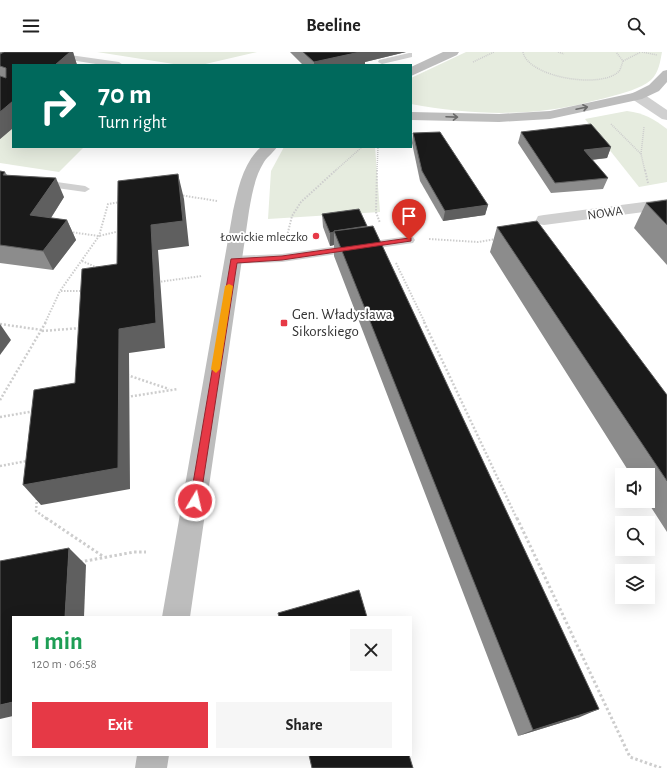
<!DOCTYPE html>
<meta charset="utf-8">
<style>
:root{--surface:#fff;--page:#f6f6f6;--text:#222;--muted:#767676;--accent:#e63946}
body{margin:0;font-family:"Alegreya Sans",sans-serif;background:var(--page);color:var(--text);height:100vh;display:flex;flex-direction:column;font-size:15px;white-space:nowrap}
*{box-sizing:border-box;margin:0}
p{font-size:13px;color:var(--muted)}
.icon{flex:none;width:22px;height:22px;fill:none;stroke:currentColor;stroke-width:2;stroke-linecap:round;stroke-linejoin:round}
.map{position:relative;flex:1;overflow:hidden}
.details{position:absolute;left:12px;top:564px;width:400px;height:140px;display:flex;flex-direction:column;background:var(--surface);border-radius:0px;box-shadow:0 4px 16px #0002}
.details>*{flex:none}
.top-card{position:absolute;left:12px;top:12px;width:400px;height:84px;border-radius:0px;box-shadow:0 4px 16px #0002;background:#00695c;color:#fff;overflow:hidden}
.buttons{position:absolute;left:615px;top:416px;display:grid;gap:8px}
.buttons a{display:grid;place-items:center;width:40px;height:40px;border-radius:0px;background:var(--surface);box-shadow:0 4px 16px #0002;font-size:20px}
.pin{position:absolute;display:grid;place-items:center;width:34px;height:34px;color:#fff;margin:-41px -17px;border-radius:50% 50% 50% 0;rotate:-45deg;box-shadow:0 0 4px #0007}
.pin .icon{rotate:45deg}
.me{position:absolute;width:44px;margin:-22px;rotate:9deg;stroke-linejoin:round;filter:drop-shadow(0 0 3px #0008)}
.turn{display:flex;align-items:center;gap:14px;height:84px;padding:0 20px;font-size:18px}
.turn .icon{width:52px;height:52px;stroke-width:2.5}
.turn b{display:block;font-size:28px;line-height:34px}
.round{display:grid;place-items:center;flex:none;width:42px;height:42px;border-radius:0px;background:var(--page)}
.head{display:flex;align-items:center;justify-content:space-between;height:68px;padding:0 20px}
h1{font-size:24px;font-weight:600;line-height:30px;color:#1e9e55}
.cta{display:flex;gap:8px;margin-top:auto;padding:8px 20px}
.cta a{flex:1;height:46px;border-radius:0px;background:var(--accent);color:#fff;font-size:16px;font-weight:600;line-height:46px;text-align:center}
.cta a+a{background:var(--page);color:var(--text)}
header{display:flex;justify-content:space-between;align-items:center;height:52px;padding:0 20px;background:var(--surface);font-size:18px;font-weight:600}
.map>svg:first-child{display:block}
</style>
<header><svg class="icon" aria-label="menu" viewBox="0 0 24 24"><path d="M4 6h16M4 12h16M4 18h16"/></svg>Beeline<svg class="icon" aria-label="search" viewBox="0 0 24 24"><circle cx="10" cy="10" r="6"/><path d="M15 15l6 6"/></svg></header>
<div class="map">
<svg width="667" height="716" viewBox="0 0 667 716">
<rect width="100%" height="100%" fill="#fff"/>
<!-- green -->
<g fill="#e6ecdf">
<polygon points="97,0 257,0 201,13 180,13"/>
<path d="M466,0h196c-2,10 -3,20 -11,28 -11,9 -28,13 -42,17 -20,5 -41,11 -62,13 -44,6 -92,2 -136,-6v-26z"/>
<path d="M627,59c17,2 27,8 40,18v53l-28,5 -54,-68z"/>
<polygon points="13,75 13,95 84,95 59,120 0,111 0,86"/>
<polygon points="284,95 375,95 380,160 268,167 271,119"/>
</g>
<g fill="none" stroke-linecap="round" stroke-linejoin="round">
<!-- path-far3 -->
<g stroke="#cdcdcd" stroke-width="1.5" stroke-dasharray="1 1" stroke-linecap="butt">
<path d="M523,0c5,26 82,38 97,18 1,-3 2,-6 3,-9l-7,-9"/>
<polyline points="558,0 564,2"/>
<polyline points="642,0 657,3"/>
<polyline points="623,9 641,0"/>
<polyline points="473,10 494,0"/>
<polyline points="611,72 641,102 645,119"/>
<polyline points="641,102 644,75"/>
<polyline points="335,119 362,95"/>
<polyline points="377,119 378,95"/>
</g>
<!-- path-far2 -->
<g stroke="#cdcdcd" stroke-width="2" stroke-dasharray="1.5 1.5" stroke-linecap="butt">
<polyline points="377,118 376,160 380,171"/>
<polyline points="645,118 648,131"/>
<polyline points="180,143 217,149"/>
<polyline points="70,180 99,184 120,179"/>
<polyline points="287,184 292,164 301,150 336,118"/>
<polyline points="429,187 478,190 496,187"/>
<polyline points="82,209 98,216"/>
<polyline points="396,211 425,271"/>
<polyline points="158,230 202,224"/>
<polyline points="61,239 84,239"/>
<polyline points="45,271 60,239 99,184 108,152 120,150"/>
</g>
<!-- path-far1 -->
<g stroke="#cdcdcd" stroke-width="2.5" stroke-dasharray="2 2" stroke-linecap="butt">
<polyline points="424,270 517,467"/>
<polyline points="0,272 42,278"/>
<polyline points="42,279 81,276"/>
<polyline points="127,323 169,337"/>
<polyline points="127,345 178,337"/>
<polyline points="0,348 46,270"/>
<polyline points="0,365 35,359"/>
<polyline points="0,414 27,409"/>
<polyline points="37,446 36,459 47,467"/>
</g>
<!-- path -->
<g stroke="#cdcdcd" stroke-width="3" stroke-dasharray="2.5 2.5" stroke-linecap="butt">
<polyline points="46,466 104,505"/>
<polyline points="517,466 630,705 661,716"/>
<polyline points="80,510 134,500 146,500"/>
</g>
<!-- lane -->
<g fill="#d0d0d0" fill-rule="evenodd">
<polygon points="29,0 49,0 119,10 123,13 102,13 33,2"/>
<polygon points="409,1 412,1 412,5 382,12 378,10 379,8"/>
<polygon points="0,122 85,134 90,137 85,140 0,128"/>
<polygon points="409,184 413,185 415,188 413,191 282,210 233,212 229,211 227,208 229,205 233,204 282,202"/>
</g>
<!-- street -->
<g fill="#d0d0d0" fill-rule="evenodd">
<polygon points="637,40 642,41 667,58 667,68 662,67 632,47 630,44 632,41"/>
<polygon points="667,147 667,157 544,173 538,172 536,168 538,164 544,163"/>
</g>
<!-- secondary -->
<g fill="#bdbdbd" fill-rule="evenodd">
<polygon points="443,0 459,0 457,3 411,24 411,15"/>
<polygon points="667,18 667,30 659,39 642,47 550,67 499,70 411,68 411,60 499,62 550,59 633,41 649,33 663,19"/>
<path d="M261,95h16c-3,5 -9,9 -13,15 -9,14 -12,32 -15,49l-59,406h-28l71,-406c5,-22 10,-48 28,-64z"/>
<polygon points="137,703 169,703 167,716 135,716"/>
</g>
</g>
<!-- wall -->
<g fill="#8c8c8c">
<polygon points="0,0 73,0 77,13 13,76 0,87"/>
<polygon points="290,0 406,0 365,10 365,12 360,13 303,13"/>
<polygon points="521,80 611,95 607,106 592,108 608,126 603,137 551,141 518,91"/>
<polygon points="413,81 488,153 485,163 443,169 420,129 412,91"/>
<polygon points="0,119 5,120 7,123 64,145 51,166 67,168 76,188 53,218 0,211"/>
<polygon points="667,148 667,213 634,176 646,151"/>
<polygon points="359,157 580,665 518,684 334,204 334,193 330,194 323,175 322,162"/>
<polygon points="497,175 667,343 667,480 647,449 648,449 648,423 631,423 490,200"/>
</g>
<!-- shaded-wall -->
<g fill="#5f5f5f">
<polygon points="70,0 73,0 77,13 55,13"/>
<polygon points="360,0 406,0 365,10 365,12 360,13 314,13 314,10"/>
<polygon points="13,49 13,76 0,87 0,60"/>
<polygon points="611,95 607,106 579,109 584,98"/>
<polygon points="178,122 184,147 189,194 158,198 165,296 129,301 130,437 41,453 23,433 119,277 151,173"/>
<polygon points="56,126 64,145 40,183 30,163"/>
<polygon points="488,153 485,163 443,169 445,159"/>
<polygon points="67,168 76,188 53,218 43,199"/>
<polygon points="334,180 334,193 330,194 330,181"/>
<polygon points="0,272 11,288 0,303"/>
<polygon points="69,496 86,513 84,565 65,565"/>
<polygon points="13,650 13,664 0,667 0,653"/>
<polygon points="599,657 580,665 518,684 533,678"/>
</g>
<!-- building -->
<g fill="#1a1a1a" stroke="#5f5f5f">
<polygon points="4,0 70,0 55,13 13,13 13,49 0,60 0,24 6,26 6,16 0,14 0,2"/>
<polygon points="303,0 360,0 314,10"/>
<polygon points="591,72 611,95 584,98 608,126 555,131 521,80"/>
<polygon points="440,80 488,153 445,159 422,119 413,81"/>
<polygon points="0,119 5,120 3,123 56,126 30,163 67,168 43,199 0,193"/>
<polygon points="178,122 183,169 151,173 156,271 119,277 118,416 23,433 34,338 75,331 82,217 117,212 118,129"/>
<polygon points="667,148 667,173 646,151"/>
<polygon points="359,157 367,174 334,179 334,180 330,181 322,162"/>
<polygon points="537,169 667,343 667,429 497,175"/>
<polygon points="373,174 599,657 533,678 334,179"/>
<polygon points="69,496 65,565 13,565 13,650 0,653 0,509"/>
<polygon points="359,538 367,565 279,565 278,561"/>
<polygon points="309,703 409,703 413,716 312,716"/>
</g>
<!-- one-way arrows -->
<defs><path id="oneway-shaft" d="M-6 0H5M1.5-3L5.5 0L1.5 3" fill="none" stroke-width="1.6" stroke-linecap="round" stroke-linejoin="round"/></defs>
<g stroke="#6a6a6a">
<use href="#oneway-shaft" transform="translate(582 56) rotate(-12)"/>
<use href="#oneway-shaft" transform="translate(452 65) rotate(2)"/>
</g>
<!-- route -->
<polygon fill="#e63946" stroke="#96252e" points="409,186 411,186 411,189 282,208 237,211 200,449 198,452 195,453 191,452 190,449 231,207 282,204"/>
<!-- slow -->
<polygon fill="#f59e0b" points="229,232 233,234 220,317 216,321 211,317 225,234"/>
<!-- markers -->
<g fill="#e63946" stroke="#fff" stroke-width="1.5">
<circle cx="316" cy="184" r="4"/>
<rect x="280" y="267" width="8" height="8" rx="2"/>
</g>
<g text-anchor="middle" stroke-width="4" stroke-linejoin="round" paint-order="stroke">
<!-- far-street labels -->
<g font-size="13" fill="#333" stroke="#fff">
<text transform="translate(605 160) rotate(-8)" y="5">NOWA</text>
</g>
<!-- far-poi labels -->
<g font-size="13" fill="#333" stroke="#fff" text-anchor="end">
<text x="308" y="189">Łowickie mleczko</text>
</g>
<!-- poi labels -->
<g font-size="15" fill="#333" stroke="#fff" text-anchor="start">
<text x="292" y="267">Gen. Władysława<tspan x="292" dy="17">Sikorskiego</tspan></text>
</g>
</g>
</svg>
<div class="buttons">
<a><svg class="icon" aria-label="sound" viewBox="0 0 24 24"><path d="M4 9h4l5-4v14l-5-4H4zM17 9q2 3 0 6"/></svg></a>
<a><svg class="icon" aria-label="search" viewBox="0 0 24 24"><circle cx="10" cy="10" r="6"/><path d="M15 15l6 6"/></svg></a>
<a><svg class="icon" aria-label="layers" viewBox="0 0 24 24"><path d="M12 4l9 5-9 5-9-5zM3 14l9 5 9-5"/></svg></a>
</div>
<div class="pin" style="left:409px;top:188px;background:#d93025"><svg class="icon" aria-label="arrive" viewBox="0 0 24 24"><path d="M6 21V4h12l-3 4 3 4H6"/></svg></div>
<svg class="me" style="left:195px;top:449px" viewBox="-20 -20 40 40"><circle r="17" fill="#e63946" stroke="#fff" stroke-width="3"/><path d="M0-11L8 9 0 5-8 9z" fill="#fff"/></svg>
<div class="top-card">
<div class="turn"><svg class="icon" aria-label="right" viewBox="0 0 24 24"><path d="M7 20v-9h11M14 6l5 5-5 5"/></svg><div><b>70 m</b>Turn right</div></div>
</div>
<section class="details">
<div class="head"><div><h1>1 min</h1><p>120 m · 06:58</p></div><a class="round"><svg class="icon" aria-label="close" viewBox="0 0 24 24"><path d="M6 6l12 12M18 6L6 18"/></svg></a></div>
<div class="cta"><a>Exit</a><a>Share</a></div>
</section>
</div>
